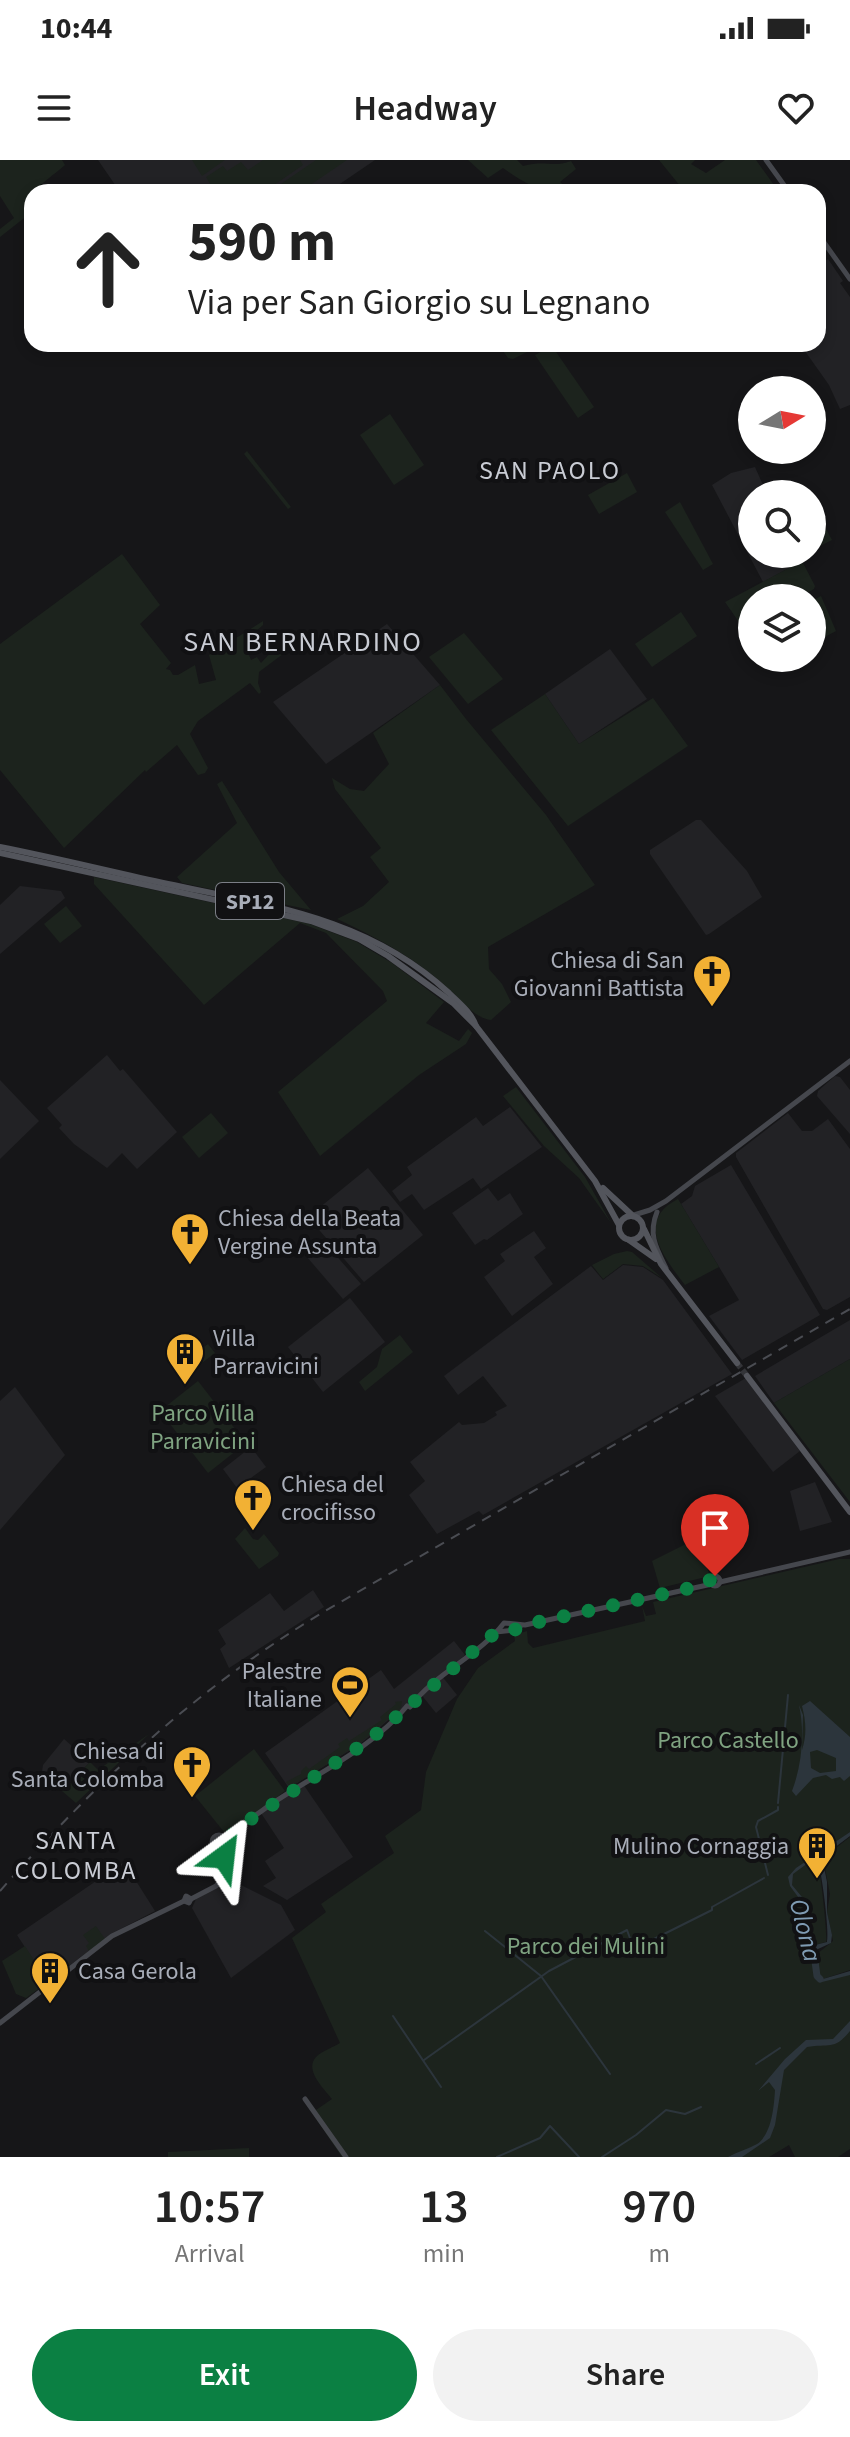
<!DOCTYPE html>
<style>
:root{--surface:#fff;--page:#f2f2f2;--text:#222;--muted:#767676;--accent:#0b8043}
body{margin:0;font-family:"Source Sans 3",sans-serif;background:var(--page);color:var(--text);height:100vh;display:flex;flex-direction:column;font-size:30px;white-space:nowrap}
*{box-sizing:border-box;margin:0}
p{font-size:26px;color:var(--muted)}
.icon{flex:none;width:44px;height:44px;fill:none;stroke:currentColor;stroke-width:2;stroke-linecap:round;stroke-linejoin:round}
.map{position:relative;height:1997px;overflow:hidden}
.drawer{display:flex;flex-direction:column;background:var(--surface);flex:1}
.drawer>*{flex:none}
.guide{position:absolute;left:24px;top:24px;width:802px;height:168px;border-radius:24px;box-shadow:0 4px 12px #0003;background:#fff;color:var(--text);overflow:hidden}
.needle{width:52px;rotate:80deg}
.fabs{position:absolute;left:738px;top:216px;display:grid;gap:16px}
.fabs a{display:grid;place-items:center;width:88px;height:88px;border-radius:50%;background:var(--surface);box-shadow:0 4px 12px #0003;font-size:40px}
.pin{position:absolute;display:grid;place-items:center;width:68px;height:68px;color:#fff;margin:-82px -34px;border-radius:50% 50% 50% 0;rotate:-45deg;box-shadow:0 0 8px #0007}
.pin .icon{rotate:45deg}
.me{position:absolute;width:88px;margin:-44px;rotate:30deg;stroke-linejoin:round;filter:drop-shadow(0 0 6px #0008)}
.turn{display:flex;align-items:center;gap:28px;height:168px;padding:0 32px;font-size:36px}
.turn .icon{width:104px;height:104px;stroke-width:2.5}
.turn b{display:block;font-size:56px;line-height:68px}
.eta{display:flex;justify-content:space-evenly;align-items:center;height:136px;text-align:center}
.eta b{font-size:48px;font-weight:600;line-height:56px}
.cta{display:flex;gap:16px;margin-top:auto;padding:16px 32px}
.cta a{flex:1;height:92px;border-radius:48px;background:var(--accent);color:#fff;font-size:32px;font-weight:600;line-height:92px;text-align:center}
.cta a+a{background:var(--page);color:var(--text)}
.status{display:flex;justify-content:space-between;align-items:center;height:56px;padding:0 40px;background:var(--surface);direction:ltr}
.status svg{height:22px;fill:currentColor}
header{display:flex;justify-content:space-between;align-items:center;height:104px;padding:0 32px;background:var(--surface);font-size:36px;font-weight:600}
.map>svg:first-child{display:block}
</style>
<div class="status"><b>10:44</b><svg viewBox="0 0 49 12"><path d="M0 12V9h3v3zM5 12V6h3v6zM10 12V3h3v9zM15 12V0h3v12zM26 1h20v11H26zM47 4h2v5h-2z"/></svg></div>
<header><svg class="icon" aria-label="menu" viewBox="0 0 24 24"><path d="M4 6h16M4 12h16M4 18h16"/></svg>Headway<svg class="icon" aria-label="heart" viewBox="0 0 24 24"><path d="M12 20l-8-8c-3-5 5-10 8-4 3-6 11-1 8 4z"/></svg></header>
<div class="map">
<svg width="850" height="1997" viewBox="0 0 850 1997">
<rect width="100%" height="100%" fill="#161618"/>
<!-- built -->
<g fill="#222225">
<polygon points="98,0 375,0 328,32 120,32"/>
<polygon points="828,99 843,121 840,123 850,137 850,245 840,249 829,225 800,184 818,184 818,106"/>
<polygon points="755,307 767,334 752,334 752,394 799,394 802,401 763,422 712,325 731,313"/>
<polygon points="387,464 440,525 326,604 273,542"/>
<polygon points="610,489 647,539 579,584 545,534"/>
<polygon points="696,660 701,660 747,711 762,737 709,774 706,775 650,694 650,690"/>
<polygon points="20,726 61,731 65,738 0,794 0,745"/>
<polygon points="107,895 120,911 123,909 177,972 137,1009 122,993 107,1008 74,984 59,968 62,965 47,948"/>
<polygon points="835,916 840,917 850,930 850,974 817,936 818,931"/>
<polygon points="0,920 39,961 0,999"/>
<polygon points="510,947 542,987 481,1029 473,1018 424,1050 412,1034 400,1042 392,1031 412,1015 407,1007 476,957 483,966"/>
<polygon points="788,953 802,971 812,971 828,959 850,989 850,1137 827,1150 823,1149 736,997 736,993"/>
<polygon points="731,1005 820,1155 742,1200 709,1156 739,1140 681,1044 692,1036 695,1026"/>
<polygon points="368,1008 423,1075 364,1122 308,1057"/>
<polygon points="488,1028 498,1041 510,1033 523,1054 487,1080 484,1079 475,1085 452,1053"/>
<polygon points="534,1071 546,1088 534,1097 553,1124 512,1156 484,1117 505,1101 500,1094"/>
<polygon points="326,1084 361,1124 343,1139 307,1097"/>
<polygon points="623,1105 643,1107 663,1120 732,1214 483,1355 479,1351 437,1374 409,1335 425,1321 410,1302 459,1262 462,1265 484,1263 497,1255 495,1252 507,1246 483,1216 458,1235 444,1216 591,1106 603,1120"/>
<polygon points="350,1138 385,1182 323,1232 288,1187"/>
<polygon points="850,1160 850,1199 774,1243 755,1216"/>
<polygon points="746,1218 800,1291 773,1312 715,1236"/>
<polygon points="15,1227 65,1295 0,1370 0,1241"/>
<polygon points="251,1287 266,1307 237,1328 223,1309"/>
<polygon points="815,1322 832,1362 800,1371 790,1331"/>
<polygon points="313,1430 324,1447 229,1508 220,1489 226,1484 218,1470 270,1433 284,1451"/>
<polygon points="454,1481 465,1495 441,1515 457,1535 436,1553 420,1533 360,1584 289,1628 265,1593 381,1510 394,1529"/>
<polygon points="64,1579 90,1602 62,1631 42,1612 43,1605"/>
<polygon points="303,1624 353,1697 287,1740 263,1726 276,1718 265,1701 284,1688 261,1653"/>
<polygon points="124,1702 155,1751 111,1774 48,1822 17,1775"/>
<polygon points="229,1719 281,1745 295,1770 231,1818 192,1748 196,1739"/>
</g>
<!-- green -->
<g fill="#1c231d">
<path d="M0,0h62l3,5c-17,15 -39,26 -37,50l-28,22v-8l14,-11 -14,-22z"/>
<polygon points="192,0 225,0 202,16"/>
<polygon points="263,0 300,0 303,5 264,32 215,32 206,17 223,6 227,11 241,2 248,10"/>
<polygon points="316,0 347,0 300,32 269,32"/>
<path d="M468,0h49l6,6c23,-6 30,2 48,-5l5,8 -16,13 12,10c-32,0 -44,-6 -69,-24l-15,10z"/>
<polygon points="659,0 695,0 691,4 706,13 725,0 756,0 779,32 722,32 719,24 708,32 685,32"/>
<polygon points="498,184 543,184 513,199 508,198"/>
<polygon points="552,186 594,247 578,258 535,195"/>
<polygon points="390,254 424,305 394,325 360,275"/>
<polygon points="247,291 291,347 288,349 244,294"/>
<polygon points="627,313 637,332 599,354 588,335"/>
<polygon points="680,342 713,404 703,410 665,352"/>
<polygon points="817,352 832,380 812,390 812,355"/>
<polygon points="122,394 160,445 140,464 171,503 166,509 170,510 173,515 178,515 195,505 199,524 216,520 209,495 263,461 263,465 244,482 251,500 257,497 261,503 273,490 280,486 283,494 259,512 258,523 261,532 259,534 250,523 198,561 190,574 208,608 205,613 198,615 177,585 146,612 145,610 64,688 0,610 0,484"/>
<polygon points="802,401 815,426 814,429 798,438 752,438 752,463 743,468 725,442"/>
<polygon points="821,436 836,471 812,484 812,441"/>
<polygon points="681,452 697,476 652,507 635,484"/>
<polygon points="464,473 503,519 468,544 429,497"/>
<path d="M440,525l26,34 80,96 49,70 -107,62 1,22 13,15 9,18 -20,18c-16,-2 -27,-17 -39,-28 -33,-32 -74,-54 -115,-73l26,-13 26,-24 -19,-25 11,-9 -46,-59 -3,-11 18,11 14,2 25,-27 -16,-31z"/>
<polygon points="545,534 579,584 653,538 688,586 568,666 491,570"/>
<polygon points="222,621 279,712 311,750 182,723 177,717 237,663 217,624"/>
<polygon points="94,717 310,764 357,782 392,803 444,842 426,863 459,881 468,869 472,873 466,884 419,915 320,996 278,932 387,841 383,831 326,773 300,763 204,845 94,724"/>
<polygon points="66,746 82,766 60,783 44,764"/>
<polygon points="516,927 585,1017 611,1063 579,1018 544,986 503,936"/>
<polygon points="211,953 228,973 199,998 182,977"/>
<path d="M678,1039l41,68 -34,18c-20,-26 -51,-64 -7,-86z"/>
<polygon points="627,1091 632,1092 662,1118 643,1106 623,1104 603,1119 592,1105 614,1094"/>
<polygon points="400,1175 413,1192 365,1231 359,1222 377,1207 382,1189"/>
<polygon points="208,1184 215,1193 194,1209 189,1198"/>
<polygon points="850,1199 850,1342 774,1243"/>
<polygon points="198,1221 246,1283 208,1313 160,1251"/>
<polygon points="245,1368 253,1379 258,1380 264,1374 279,1393 278,1396 259,1409 235,1379"/>
<polygon points="696,1379 710,1416 660,1428 652,1401"/>
<path d="M839,1399h11v273l-33,25c3,11 11,79 9,85l-11,3 2,9 16,-13 -6,-29 3,-18 -7,-36 27,-21v133l-27,9 27,-6v176l-12,8h-43l-6,-12 -20,12h-427l-28,-41 2,-6 16,-11c-8,-10 -28,-29 -16,-42 6,-6 18,-10 24,-14l-48,-105 34,-26 -5,-8 73,-51 -9,-17 36,-26 5,-38 31,-73 21,-31 37,-27 -1,-6 13,-4 1,12 5,5 112,-27 -3,-15 4,10 10,-2 -3,-12z"/>
<polygon points="402,1541 401,1548 359,1584 290,1627 286,1622 301,1614 301,1611 306,1606 309,1609 340,1587 338,1584 347,1578 349,1581 382,1560 380,1557 396,1544 395,1542"/>
<polygon points="149,1574 76,1643 62,1631 90,1602 98,1610"/>
<polygon points="254,1589 285,1631 233,1671 224,1672 195,1636"/>
<polygon points="96,1766 105,1779 89,1791 86,1786 89,1783 83,1775"/>
<polygon points="25,1786 48,1822 26,1838 16,1834 2,1801"/>
<polygon points="249,1988 249,1997 168,1997 168,1992"/>
</g>
<!-- water -->
<g fill="#2c353c" fill-rule="evenodd">
<path d="M810,1541l40,36v39l-6,5 -4,-4 -8,2 -6,-4 -13,3 -17,18 -4,-5c10,-26 13,-59 7,-86l4,10 -1,35c5,-15 4,-29 0,-44zM817,1590l19,8v13l-16,2 -9,-5 -1,-16z"/>
<path d="M850,1672v4l-28,21 5,25v30l5,23 -1,8 -13,6c-4,9 -2,24 5,30l27,-8v4l-28,7 -6,-7 -12,-70 -14,-19 -2,-9 8,-9 15,-10 1,2 -19,14 -1,11 14,17 9,43 12,-3c3,-8 -6,-79 -11,-87z"/>
<path d="M850,1861v10c-16,20 -21,12 -43,16l-23,23 -9,55 -5,13 -28,19h-14c9,-5 20,-8 29,-13 15,-10 17,-38 18,-54l-6,-8 -11,9 27,-32 21,-19 27,-1z"/>
</g>
<g fill="none" stroke-linecap="round" stroke-linejoin="round">
<!-- stream -->
<g stroke="#2c353c" stroke-width="2">
<polyline points="778,1643 788,1535"/>
<polyline points="768,1715 756,1667 758,1661 778,1650 778,1647"/>
<polyline points="485,1771 541,1816 610,1914"/>
<polyline points="393,1856 441,1927"/>
<polyline points="424,1900 549,1811 627,1770 634,1789 712,1750 712,1747 764,1718"/>
<polyline points="756,1904 780,1888"/>
<polyline points="497,1997 540,1978 550,1966 579,1997"/>
<polyline points="602,1997 636,1975 666,1950 685,1954 701,1947"/>
</g>
<!-- river -->
<polyline stroke="#2c353c" stroke-width="7" points="814,1794 817,1816 820,1819"/>
<!-- primary-tunnel -->
<polyline stroke="#333438" stroke-width="6" stroke-dasharray="6 3" stroke-linecap="butt" points="737,1203 747,1216"/>
<!-- secondary -->
<g stroke="#45474d" stroke-width="5">
<polyline points="766,0 789,32"/>
<polyline points="818,74 850,119"/>
<path d="M657,1052c-9,22 -1,36 9,56"/>
<polyline points="634,1055 650,1050 666,1041 850,901"/>
<circle cx="715" cy="1421" r="5"/>
<polyline points="720,1422 850,1392"/>
<polyline points="496,1472 514,1470 520,1467"/>
<path d="M410,1547c25,-34 69,-51 94,-84l21,2 187,-41"/>
<circle cx="219" cy="1682" r="7"/>
<path d="M225,1683c9,-16 28,-25 42,-36 46,-32 104,-57 140,-101"/>
<polyline points="224,1687 227,1709"/>
<polygon points="223,1709 228,1711 226,1716 222,1713"/>
<polygon points="186,1736 191,1739 189,1743 184,1741"/>
<polyline points="191,1739 216,1726 225,1716"/>
<polyline points="0,1863 112,1776 184,1741"/>
<polyline points="305,1939 346,1997"/>
</g>
<!-- primary -->
<g stroke="#53555c" stroke-width="6">
<path d="M0,687c56,11 112,25 168,37 104,22 200,34 281,109 10,10 22,19 27,33"/>
<polyline points="0,693 311,761 359,779 388,796 453,843 476,866 595,1021 619,1065"/>
<polyline points="603,1028 633,1056"/>
<circle cx="631" cy="1068" r="12"/>
<polyline points="644,1069 661,1104 737,1203"/>
<polyline points="629,1080 656,1099"/>
<polyline points="747,1216 850,1352"/>
</g>
<!-- rail -->
<path stroke="#4a4c52" stroke-width="2" stroke-dasharray="10 8" stroke-linecap="butt" d="M0,1731c99,-112 196,-202 325,-280l525,-302"/>
</g>
<g fill="none" stroke-linecap="round" stroke-linejoin="round">
<!-- route -->
<polyline stroke="#0b8043" stroke-width="14" stroke-dasharray="0 25.2" points="224,1697 225,1683 239,1667 368,1581 496,1472 514,1470 525,1465 704,1425 715,1416"/>
</g>
<!-- icons -->
<defs>
<g id="church-pin" transform="scale(2)"><path d="M0 17L-7.5 6A9.5 9.5 0 1 1 7.5 6Z" fill="#f2b134" stroke="#111113"/><path d="M-1.2-6h2.4v3.5h3.3v2.4h-3.3V6h-2.4V-.1h-3.3v-2.4h3.3Z" fill="#111"/></g>
<g id="building-pin" transform="scale(2)"><path d="M0 17L-7.5 6A9.5 9.5 0 1 1 7.5 6Z" fill="#f2b134" stroke="#111113"/><path d="M-4-6H4V6H1V3H-1V6H-4ZM-2.5-4.3h1.7v1.8h-1.7ZM.8-4.3h1.7v1.8H.8ZM-2.5-1h1.7V.8h-1.7ZM.8-1h1.7V.8H.8Z" fill="#111"/></g>
<g id="stadium-pin" transform="scale(2)"><path d="M0 17L-7.5 6A9.5 9.5 0 1 1 7.5 6Z" fill="#f2b134" stroke="#111113"/><path d="M0-5a6.5 5 0 1 0 0 10a6.5 5 0 1 0 0-10ZM-3.5-1.8h7v3.6h-7Z" fill="#111"/></g>
</defs>
<g fill-rule="evenodd">
<use href="#church-pin" x="712" y="814"/>
<use href="#church-pin" x="190" y="1072"/>
<use href="#building-pin" x="185" y="1192"/>
<use href="#church-pin" x="253" y="1338"/>
<use href="#stadium-pin" x="350" y="1525"/>
<use href="#church-pin" x="192" y="1605"/>
<use href="#building-pin" x="817" y="1686"/>
<use href="#building-pin" x="50" y="1811"/>
</g>
<g text-anchor="middle" stroke-width="8" stroke-linejoin="round" paint-order="stroke">
<!-- shield labels -->
<rect fill="#111113" stroke="#7b7e86" stroke-width="2" x="216" y="723" width="68" height="36" rx="6"/>
<g font-size="22" font-weight="bold" fill="#a8adb8">
<text x="250" y="749">SP12</text>
</g>
<!-- poi labels -->
<g font-size="24" fill="#a8adb8" stroke="#111113" text-anchor="end">
<text x="684" y="808">Chiesa di San<tspan x="684" dy="28">Giovanni Battista</tspan></text>
<text x="218" y="1066" text-anchor="start">Chiesa della Beata<tspan x="218" dy="28">Vergine Assunta</tspan></text>
<text x="213" y="1186" text-anchor="start">Villa<tspan x="213" dy="28">Parravicini</tspan></text>
<text x="281" y="1332" text-anchor="start">Chiesa del<tspan x="281" dy="28">crocifisso</tspan></text>
<text x="322" y="1519">Palestre<tspan x="322" dy="28">Italiane</tspan></text>
<text x="164" y="1599">Chiesa di<tspan x="164" dy="28">Santa Colomba</tspan></text>
<text x="789" y="1694">Mulino Cornaggia</text>
<text x="78" y="1819" text-anchor="start">Casa Gerola</text>
</g>
<!-- park labels -->
<g font-size="24" fill="#7fa381" stroke="#111113">
<text x="203" y="1261">Parco Villa<tspan x="203" dy="28">Parravicini</tspan></text>
<text x="728" y="1588">Parco Castello</text>
<text x="586" y="1794">Parco dei Mulini</text>
</g>
<!-- neighbourhood labels -->
<g font-size="26" letter-spacing="2" fill="#c9ccd4" stroke="#111113">
<text x="550" y="319">SAN PAOLO</text>
<text x="76" y="1689">SANTA<tspan x="76" dy="30">COLOMBA</tspan></text>
</g>
<!-- water labels -->
<g font-size="26" font-style="italic" fill="#7f9bb3" stroke="#111113">
<text transform="translate(806 1770) rotate(76)" y="9">Olona</text>
</g>
<!-- quarter labels -->
<g font-size="28" letter-spacing="2" fill="#c9ccd4" stroke="#111113">
<text x="303" y="491">SAN BERNARDINO</text>
</g>
</g>
</svg>
<div class="fabs">
<a><svg class="needle" viewBox="-14 -14 28 28"><path d="M0-13l5 13h-10z" fill="#e53935"/><path d="M0 13l5-13h-10z" fill="#767676"/></svg></a>
<a><svg class="icon" aria-label="search" viewBox="0 0 24 24"><circle cx="10" cy="10" r="6"/><path d="M15 15l6 6"/></svg></a>
<a><svg class="icon" aria-label="layers" viewBox="0 0 24 24"><path d="M12 4l9 5-9 5-9-5zM3 14l9 5 9-5"/></svg></a>
</div>
<div class="pin" style="left:715px;top:1416px;background:#d93025"><svg class="icon" aria-label="arrive" viewBox="0 0 24 24"><path d="M6 21V4h12l-3 4 3 4H6"/></svg></div>
<svg class="me" style="left:224px;top:1697px" viewBox="-20 -20 40 40"><path d="M0-17L14 15 0 8-14 15z" fill="#0b8043" stroke="#fff" stroke-width="4"/></svg>
<div class="guide">
<div class="turn"><svg class="icon" aria-label="ahead" viewBox="0 0 24 24"><path d="M12 20V5M6 11l6-6 6 6"/></svg><div><b>590 m</b>Via per San Giorgio su Legnano</div></div>
</div>
</div>
<section class="drawer">
<div class="eta">
<div><b>10:57</b><p>Arrival</p></div>
<div><b>13</b><p>min</p></div>
<div><b>970</b><p>m</p></div>
</div>
<div class="cta"><a>Exit</a><a>Share</a></div>
</section>
